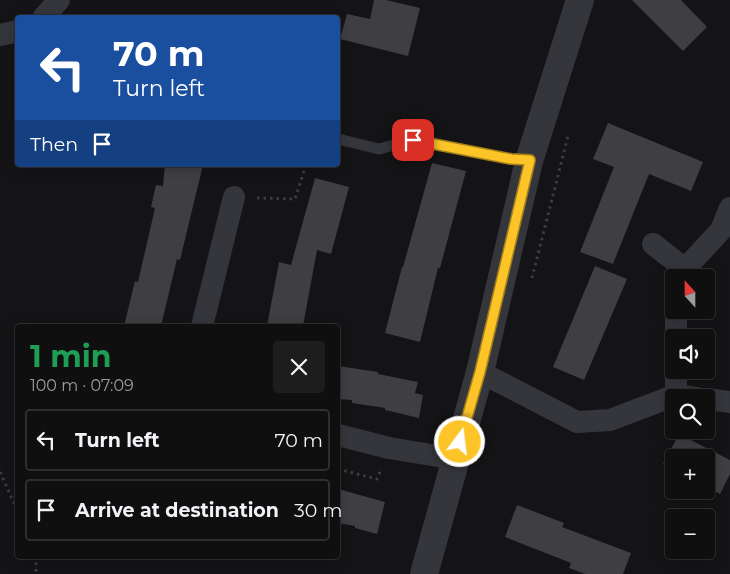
<!DOCTYPE html>
<meta charset="utf-8">
<style>
:root{--surface:#0f0f10;--page:#1d1d1e;--text:#f1f3f6;--muted:#9b9c9f;--line:#2f2f30}
body{margin:0;font-family:Montserrat,sans-serif;background:var(--page);color:var(--text);height:100vh;display:flex;flex-direction:column;font-size:19px;white-space:nowrap}
*{box-sizing:border-box;margin:0}
p{font-size:16px;color:var(--muted)}
.icon{flex:none;width:28px;height:28px;fill:none;stroke:currentColor;stroke-width:2;stroke-linecap:round;stroke-linejoin:round}
.map{position:relative;flex:1;overflow:hidden}
.side{position:absolute;left:15px;top:324px;width:325px;height:235px;display:flex;flex-direction:column;background:var(--surface);border-radius:5px;box-shadow:0 2px 12px #0003,0 0 0 1px var(--line)}
.side>*{flex:none}
.guide{position:absolute;left:15px;top:15px;width:325px;height:152px;border-radius:5px;box-shadow:0 2px 12px #0003,0 0 0 1px var(--line);background:#1a4fa0;color:#fff;overflow:hidden}
.needle{width:32px;rotate:339deg}
.fabs{position:absolute;left:665px;top:269px;display:grid;gap:10px}
.fabs a{display:grid;place-items:center;width:50px;height:50px;border-radius:5px;background:var(--surface);box-shadow:0 2px 12px #0003,0 0 0 1px var(--line);font-size:25px}
.pin{position:absolute;display:grid;place-items:center;width:42px;height:42px;color:#fff;margin:-21px;border-radius:10px;box-shadow:0 2px 8px #0006}
.me{position:absolute;width:55px;margin:-28px;rotate:15deg;stroke-linejoin:round;filter:drop-shadow(0 0 4px #0008)}
.turn{display:flex;align-items:center;gap:18px;height:105px;padding:0 15px;font-size:22px}
.turn .icon{width:65px;height:65px;stroke-width:2.5}
.turn b{display:block;font-size:35px;line-height:42px}
.then{display:flex;align-items:center;height:48px;padding:0 15px;background:#0003;gap:10px;font-size:19px}
.round{display:grid;place-items:center;flex:none;width:52px;height:52px;border-radius:5px;background:var(--page)}
.headline{display:flex;align-items:center;justify-content:space-between;height:85px;padding:0 15px}
h1{font-size:30px;font-weight:700;line-height:38px;color:#1e9e55}
ul{padding:0;list-style:none}
li{display:flex;align-items:center;gap:15px;height:62px;margin:0 10px 8px;padding:0 5px;border:2px solid var(--line);border-radius:5px}
li div{flex:1}
li b{display:block;font-size:19px}
li em{font-style:normal}
.map>svg:first-child{display:block}
</style>
<div class="map">
<svg width="730" height="574" viewBox="0 0 730 574">
<rect width="100%" height="100%" fill="#141416"/>
<!-- building -->
<g fill="#3e3e43">
<polygon points="374,0 386,0 420,8 408,56 340,39 347,14 370,19"/>
<polygon points="632,0 681,0 707,27 683,51"/>
<polygon points="608,123 703,162 691,191 649,174 613,264 580,252 614,167 593,159"/>
<polygon points="432,163 466,171 440,268 438,268 420,342 385,333 402,267 403,267"/>
<polygon points="165,165 203,165 180,260 177,259 161,326 124,326 135,281 138,282 155,208 151,207 156,185 163,186"/>
<polygon points="315,178 349,187 331,254 317,250 303,326 267,326 279,262 291,265"/>
<polygon points="595,266 627,279 584,380 553,367"/>
<polygon points="338,366 378,372 378,374 418,382 415,393 423,395 419,418 385,410 385,408 352,403 352,400 338,399"/>
<polygon points="679,434 730,460 730,474 720,494 706,486 706,458 674,458 674,470 663,464"/>
<polygon points="338,489 385,502 377,534 355,528 355,526 338,523"/>
<polygon points="517,505 564,523 562,527 631,553 623,574 585,574 569,568 571,563 505,537"/>
</g>
<g fill="none" stroke-linecap="round" stroke-linejoin="round">
<!-- path -->
<g stroke="#3b3d43" stroke-width="3" stroke-dasharray="2.5 4" stroke-linecap="butt">
<polyline points="257,198 295,199 306,165"/>
<polyline points="532,278 568,136"/>
<polyline points="338,469 377,479 381,469"/>
<polyline points="0,472 18,512"/>
<polyline points="36,556 36,574"/>
</g>
<!-- service -->
<polyline stroke="#35363c" stroke-width="11" points="338,139 379,149 413,140 511,159 529,161"/>
<!-- minor -->
<g stroke="#35363c" stroke-width="22">
<polyline points="43,18 59,0"/>
<polyline points="0,35 18,31"/>
<polyline points="653,244 685,269"/>
<polyline points="683,278 685,269 721,230 730,208"/>
<polyline points="202,326 234,197"/>
<polyline points="676,338 676,310"/>
<polyline points="676,370 676,395"/>
<polyline points="480,372 577,422 610,420 676,395 696,398"/>
<polyline points="706,399 730,402"/>
<polyline points="338,435 389,448 456,459"/>
</g>
<!-- tertiary -->
<polyline stroke="#35363c" stroke-width="28" points="424,574 480,372 529,161 580,0"/>
</g>
<g fill="none" stroke-linecap="round" stroke-linejoin="round">
<!-- route casing -->
<g stroke="#a47f19" stroke-width="12">
<polyline id="route" points="413,140 511,159 530,160 480,372 460,442"/>
</g>
<!-- route -->
<use href="#route" stroke="#fcc427" stroke-width="9"/>
</g>
</svg>
<div class="fabs">
<a><svg class="needle" viewBox="-14 -14 28 28"><path d="M0-13l5 13h-10z" fill="#e53935"/><path d="M0 13l5-13h-10z" fill="#9b9c9f"/></svg></a>
<a><svg class="icon" aria-label="sound" viewBox="0 0 24 24"><path d="M4 9h4l5-4v14l-5-4H4zM17 9q2 3 0 6"/></svg></a>
<a><svg class="icon" aria-label="search" viewBox="0 0 24 24"><circle cx="10" cy="10" r="6"/><path d="M15 15l6 6"/></svg></a>
<a>+</a>
<a>−</a>
</div>
<div class="pin" style="left:413px;top:140px;background:#d93025"><svg class="icon" aria-label="arrive" viewBox="0 0 24 24"><path d="M6 21V4h12l-3 4 3 4H6"/></svg></div>
<svg class="me" style="left:460px;top:442px" viewBox="-20 -20 40 40"><circle r="17" fill="#fcc427" stroke="#fff" stroke-width="3"/><path d="M0-11L8 9 0 5-8 9z" fill="#fff"/></svg>
<div class="guide">
<div class="turn"><svg class="icon" aria-label="left" viewBox="0 0 24 24"><path d="M17 20v-9H6M10 6l-5 5 5 5"/></svg><div><b>70 m</b>Turn left</div></div>
<div class="then">Then<svg class="icon" aria-label="arrive" viewBox="0 0 24 24"><path d="M6 21V4h12l-3 4 3 4H6"/></svg></div>
</div>
<section class="side">
<div class="headline"><div><h1>1 min</h1><p>100 m · 07:09</p></div><a class="round"><svg class="icon" aria-label="close" viewBox="0 0 24 24"><path d="M6 6l12 12M18 6L6 18"/></svg></a></div>
<ul>
<li><svg class="icon" aria-label="left" viewBox="0 0 24 24"><path d="M17 20v-9H6M10 6l-5 5 5 5"/></svg><div><b>Turn left</b></div><em>70 m</em></li>
<li><svg class="icon" aria-label="arrive" viewBox="0 0 24 24"><path d="M6 21V4h12l-3 4 3 4H6"/></svg><div><b>Arrive at destination</b></div><em>30 m</em></li>
</ul>
</section>
</div>
